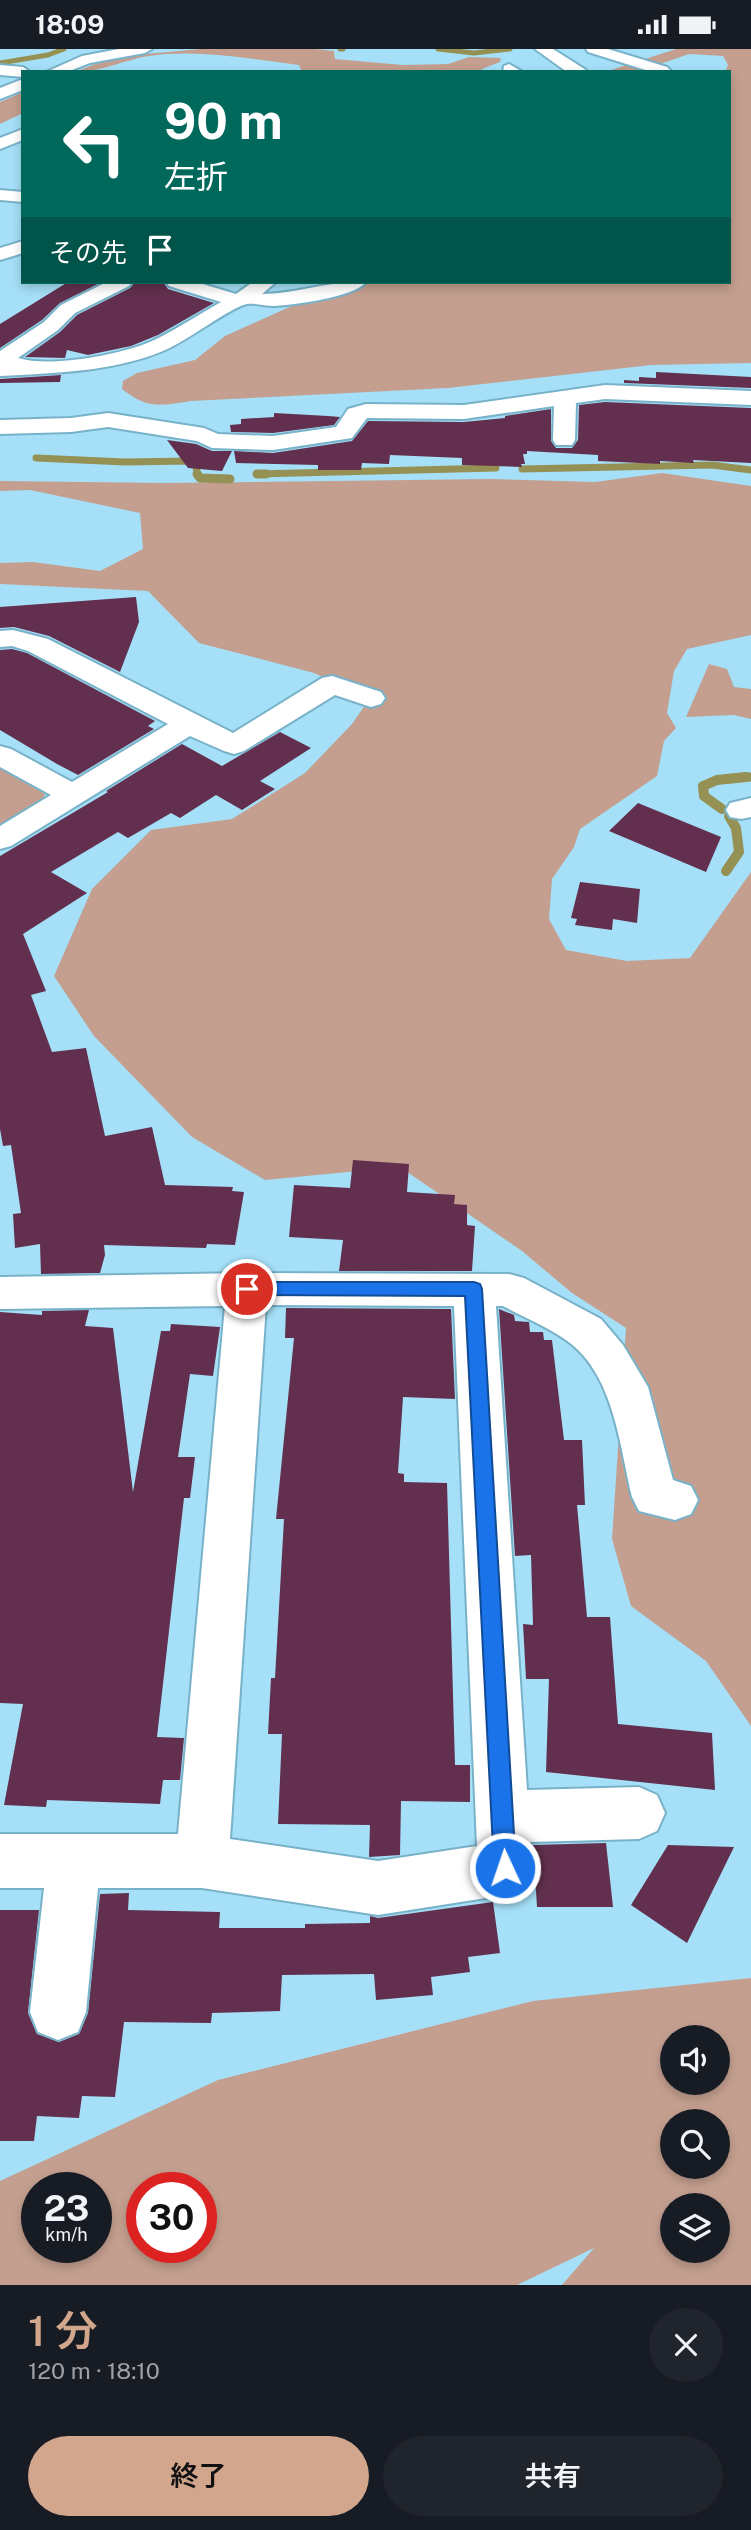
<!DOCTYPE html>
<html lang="ja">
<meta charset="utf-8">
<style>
:root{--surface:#171b24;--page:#20242c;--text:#f1f3f6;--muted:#9ea1a6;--accent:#d1a68d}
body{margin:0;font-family:"Public Sans","Noto Sans JP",sans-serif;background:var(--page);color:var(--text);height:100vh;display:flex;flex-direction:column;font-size:26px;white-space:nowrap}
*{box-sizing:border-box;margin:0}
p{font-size:23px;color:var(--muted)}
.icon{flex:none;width:38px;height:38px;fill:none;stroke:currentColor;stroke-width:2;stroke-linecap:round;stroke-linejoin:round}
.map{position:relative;height:2236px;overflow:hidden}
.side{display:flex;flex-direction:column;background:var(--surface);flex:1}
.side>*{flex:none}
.top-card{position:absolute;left:21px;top:21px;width:710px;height:214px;border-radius:0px;box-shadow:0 4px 10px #0003;background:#00695c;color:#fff;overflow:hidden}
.tools{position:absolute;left:660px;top:1976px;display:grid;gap:14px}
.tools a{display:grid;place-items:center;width:70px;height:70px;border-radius:50%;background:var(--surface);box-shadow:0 4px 10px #0003;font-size:35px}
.speed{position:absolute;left:21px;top:2123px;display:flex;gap:14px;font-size:35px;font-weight:700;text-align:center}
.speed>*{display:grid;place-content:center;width:91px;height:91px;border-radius:50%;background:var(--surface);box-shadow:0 4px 10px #0003;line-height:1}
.speed small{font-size:18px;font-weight:400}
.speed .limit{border:10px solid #d22;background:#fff;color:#111}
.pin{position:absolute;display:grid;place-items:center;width:60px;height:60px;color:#fff;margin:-30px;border:4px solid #fff;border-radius:50%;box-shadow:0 2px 7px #0007}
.me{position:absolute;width:77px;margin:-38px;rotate:357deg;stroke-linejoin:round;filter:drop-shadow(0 0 5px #0008)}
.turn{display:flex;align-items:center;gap:24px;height:147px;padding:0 28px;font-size:32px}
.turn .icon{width:91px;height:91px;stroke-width:2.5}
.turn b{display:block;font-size:49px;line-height:60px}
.then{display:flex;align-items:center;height:66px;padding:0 28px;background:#0003;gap:14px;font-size:26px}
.round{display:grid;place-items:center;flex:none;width:74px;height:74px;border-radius:37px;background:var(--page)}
.summary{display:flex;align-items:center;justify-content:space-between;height:119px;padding:0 28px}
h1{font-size:42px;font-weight:600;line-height:52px;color:var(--accent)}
.button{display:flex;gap:14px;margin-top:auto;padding:14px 28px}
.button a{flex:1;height:80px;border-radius:42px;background:var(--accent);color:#111;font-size:28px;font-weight:600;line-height:80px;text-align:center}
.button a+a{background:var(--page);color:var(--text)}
.status{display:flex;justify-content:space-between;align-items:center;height:49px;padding:0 35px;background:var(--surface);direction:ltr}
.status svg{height:19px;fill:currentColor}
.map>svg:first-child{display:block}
</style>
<div class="status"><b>18:09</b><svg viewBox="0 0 49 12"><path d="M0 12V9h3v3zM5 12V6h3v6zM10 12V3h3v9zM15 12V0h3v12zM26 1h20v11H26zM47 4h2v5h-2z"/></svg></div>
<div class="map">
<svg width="751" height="2236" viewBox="0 0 751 2236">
<rect width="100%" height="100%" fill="#a5e0f8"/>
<!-- green -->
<g fill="#c49f8f" fill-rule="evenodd">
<path d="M200,0h116l18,2 1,8 68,6 45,-1 21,-7 32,1 -1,4 -18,7 1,3h-181l-3,-7c-49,-6 -101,-16 -150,-9 -26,4 -47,16 -74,16l38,-15z"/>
<path d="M676,0h75v314l-100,2 -203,23 -257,13c-31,5 -44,8 -69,-12l1,-8 14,-8 58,-13 30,-24 120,-54h385v-210h-5l3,-7 -5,-9 -34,-2 -52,18h-32z"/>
<polygon points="23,43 23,64 0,75 0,53"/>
<polygon points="662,424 751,437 751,586 687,600 674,622 667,664 676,679 664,692 657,727 580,780 574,798 552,830 549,870 566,901 627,912 690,909 751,823 751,1677 706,1612 631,1557 612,1490 626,1279 572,1244 522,1202 400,1118 265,1131 192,1088 94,987 54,927 92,840 151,781 232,770 305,724 352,675 370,649 314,624 199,594 148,542 0,535 0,514 33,513 100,522 143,500 140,464 30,441 0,442 0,432 166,434 490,430 595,433"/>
<polygon points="709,615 727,620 734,638 751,640 751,670 734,666 686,668"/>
<polygon points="0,716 45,742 44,750 0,776"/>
<path d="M751,1929v307h-189l32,-37 -77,37h-517v-104l218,-101 315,-79zM718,1988v46h-46v-46zM718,2072v46h-46v-46zM96,2138v60h-59v-60zM201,2138v60h-59v-60zM718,2156v46h-46v-46z"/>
</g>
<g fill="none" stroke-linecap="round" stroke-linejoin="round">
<!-- stream-far3 -->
<g stroke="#959053" stroke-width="5">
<polyline points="340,0 343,0"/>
<polyline points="438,0 474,4 510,0"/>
<polyline points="0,14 48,6 64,0"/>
</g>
<!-- stream-far2 -->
<g stroke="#959053" stroke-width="7">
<polyline points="36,409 125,413 190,412 195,414 198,427"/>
<polyline points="522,420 712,416 751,421"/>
<polyline points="257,425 496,419"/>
</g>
<!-- stream-far1 -->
<g stroke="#959053" stroke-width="9">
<polyline points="197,425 200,429 230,430"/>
<polyline points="257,425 266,425"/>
<polyline points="726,730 751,728"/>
</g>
<!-- stream -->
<g stroke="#959053" stroke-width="10">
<polyline points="722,760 704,747 703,737 717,731 746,728"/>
<polyline points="726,822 739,803 736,779 729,767"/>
</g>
</g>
<!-- building -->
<g fill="#62304e">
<polygon points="68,233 102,233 60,254 42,271 0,299 0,275"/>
<polygon points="135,233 163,233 168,240 214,254 158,286 131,297 88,306 67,301 65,309 25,308 60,283 77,266 130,239"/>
<polygon points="656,323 751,328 751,339 624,334 624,331 639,332 639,328 656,329"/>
<polygon points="61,326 60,333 0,334 0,330"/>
<polygon points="605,353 751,359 751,414 693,411 694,414 660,412 660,415 598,412 598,406 527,402 527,405 523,405 525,415 521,415 522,418 462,416 462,409 390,406 389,415 362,414 361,421 318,421 318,416 236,414 234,402 273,404 352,392 368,372 464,373 505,369 505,367 551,360 551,392 556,399 572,399 578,391 579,356"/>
<polygon points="274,364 328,367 340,368 334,376 273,384 231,383 230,376 241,375 241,370 274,368"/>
<polygon points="167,391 196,395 212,402 232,402 222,422 188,419"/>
<polygon points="136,548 139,573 120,623 49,587 14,578 0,579 0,558"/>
<polygon points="12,600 27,604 155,672 148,677 154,680 78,726 57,715 0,681 0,601"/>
<polygon points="280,683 311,699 260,732 275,740 242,761 216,746 180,769 171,764 128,789 118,783 51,823 87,844 23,885 46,942 31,946 52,1003 86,999 105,1087 152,1078 165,1136 233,1138 232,1142 244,1143 235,1196 207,1195 206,1199 104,1196 105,1206 100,1224 41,1225 40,1195 15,1199 13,1165 21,1164 11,1096 3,1097 0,1080 0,807 108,743 106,742 182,695 222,717"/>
<polygon points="638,754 721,788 706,823 609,782"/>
<polygon points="580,833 640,840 637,874 613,870 612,881 575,876 577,870 571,869"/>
<polygon points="353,1111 409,1115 407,1143 455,1146 454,1155 467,1156 467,1176 475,1177 472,1222 339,1222 343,1191 289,1188 294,1136 350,1139"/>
<polygon points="286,1259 451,1260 455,1350 403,1348 398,1424 404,1425 404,1433 447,1434 455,1716 470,1716 470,1753 401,1752 400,1806 369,1808 370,1776 278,1775 282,1685 268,1685 271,1629 275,1629 284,1470 276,1470 294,1289 285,1289"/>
<polygon points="499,1260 514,1266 515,1272 529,1273 530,1283 543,1283 544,1291 552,1291 564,1391 582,1391 585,1456 577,1456 587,1568 610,1568 618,1675 712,1684 715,1741 546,1723 549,1630 526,1630 523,1575 533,1576 531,1506 515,1507"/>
<polygon points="89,1261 85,1277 113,1279 133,1443 161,1282 170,1282 171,1275 220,1278 213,1327 190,1325 178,1408 195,1408 190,1449 184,1449 157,1688 184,1689 180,1731 163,1731 160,1755 47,1751 46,1758 4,1756 23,1655 0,1654 0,1263 42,1266 42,1262"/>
<polygon points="606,1794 613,1858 537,1858 533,1796"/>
<polygon points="668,1796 734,1798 687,1894 631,1856"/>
<polygon points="129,1844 128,1861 220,1863 219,1879 305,1879 305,1875 370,1874 370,1867 378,1869 493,1853 500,1904 468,1908 470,1923 431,1928 433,1946 376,1951 374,1925 282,1926 280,1962 212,1964 211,1974 124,1973 115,2048 82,2047 79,2069 37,2067 34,2092 0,2092 0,1861 39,1861 28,1964 37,1985 59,1993 79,1985 88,1964 100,1845"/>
</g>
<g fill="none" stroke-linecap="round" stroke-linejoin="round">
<!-- minor casing -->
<g stroke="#78b2c9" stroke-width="4">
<g id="minor">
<polygon points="535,0 553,0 586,21 567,23"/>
<polygon points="586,0 608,0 667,18 670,21 652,23 588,3"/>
<polygon points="509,15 523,23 503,23 504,17"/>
<polygon points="0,16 23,18 30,23 23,23 23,28 0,26"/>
<polygon points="23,80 23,91 0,100 0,89"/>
<polygon points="0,141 23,143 23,153 0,151"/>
<polygon points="23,192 23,204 0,211 0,199"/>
<path d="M107,233h25l-3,4 -54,27 -17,17 -40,28c32,10 100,-3 132,-16 24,-11 48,-27 71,-40l-52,-16 -3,-4h30l40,12 17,-12h23l-14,12c36,0 69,-14 104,-12 -11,15 -73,23 -92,24 -8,0 -18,-3 -27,-2 -16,3 -63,39 -84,47 -50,21 -109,22 -163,25v-25l44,-29 17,-17z"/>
<polygon points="605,336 751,342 751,356 605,350 576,354 575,391 572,396 556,396 553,391 554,357 464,370 367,369 352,389 273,401 212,399 197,392 108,378 71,383 0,385 0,371 71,369 108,364 204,379 218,385 273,387 336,378 348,360 366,355 464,356"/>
<polygon points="13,581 48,590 233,684 322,629 332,627 381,643 385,649 381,655 371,658 335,646 244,702 234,705 224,702 190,687 11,797 0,800 0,777 51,746 0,718 0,697 11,700 72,733 168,675 28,602 12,597 0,598 0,582"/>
<polygon points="751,749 751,768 741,770 730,768 726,761 730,754"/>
<path d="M247,1224l262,1 15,4 77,41 22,26 25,42 25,93 18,6 7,14 -7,14 -16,6 -36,-9 -7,-14c-12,-50 -18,-120 -62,-154 -19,-15 -45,-25 -67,-37h-7l31,484 112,-3 18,8 8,18 -8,18 -18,8 -109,3 2,26 -8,19 -19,8 -127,20 -176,-27h-104l-12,124 -8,20 -20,8 -20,-8 -8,-20 14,-124h-44v-54h178l47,-528 -225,3v-32zM266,1256l188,1 23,540 -99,15 -148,-22z"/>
</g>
</g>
<!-- major casing -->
<g stroke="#78b2c9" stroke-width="4">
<g id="major">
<polygon points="119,0 152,0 145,4 90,14 67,23 46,23 82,7"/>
<polygon points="23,30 23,41 0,50 0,39"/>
</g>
</g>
<!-- minor -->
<use href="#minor" fill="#fff" fill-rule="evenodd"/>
<!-- major -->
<use href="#major" fill="#fff" fill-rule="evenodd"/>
</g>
<!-- route -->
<polygon fill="#1a73e8" stroke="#114b97" stroke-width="2" points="247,1233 474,1233 480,1235 482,1240 516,1819 513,1827 505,1831 498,1827 494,1819 465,1247 247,1246 241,1244 239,1240 241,1235"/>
</svg>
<div class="tools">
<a><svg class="icon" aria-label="sound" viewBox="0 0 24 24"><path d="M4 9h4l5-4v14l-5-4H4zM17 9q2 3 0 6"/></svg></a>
<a><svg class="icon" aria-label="search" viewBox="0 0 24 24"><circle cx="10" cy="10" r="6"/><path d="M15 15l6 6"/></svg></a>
<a><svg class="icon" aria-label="layers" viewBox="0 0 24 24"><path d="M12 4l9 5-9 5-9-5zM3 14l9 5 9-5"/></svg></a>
</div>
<div class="speed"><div>23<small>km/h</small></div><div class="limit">30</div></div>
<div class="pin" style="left:247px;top:1240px;background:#d93025"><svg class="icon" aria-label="arrive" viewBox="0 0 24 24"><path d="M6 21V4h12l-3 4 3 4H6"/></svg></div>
<svg class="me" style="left:505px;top:1819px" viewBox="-20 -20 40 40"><circle r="17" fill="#1a73e8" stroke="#fff" stroke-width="3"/><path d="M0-11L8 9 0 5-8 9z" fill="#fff"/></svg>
<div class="top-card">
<div class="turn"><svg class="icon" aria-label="left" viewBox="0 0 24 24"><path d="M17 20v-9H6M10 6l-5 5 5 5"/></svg><div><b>90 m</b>左折</div></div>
<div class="then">その先<svg class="icon" aria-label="arrive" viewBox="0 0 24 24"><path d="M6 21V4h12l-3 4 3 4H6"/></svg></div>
</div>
</div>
<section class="side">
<div class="summary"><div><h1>1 分</h1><p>120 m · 18:10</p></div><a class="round"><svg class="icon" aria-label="close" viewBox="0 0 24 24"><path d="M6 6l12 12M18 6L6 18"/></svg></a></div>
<div class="button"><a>終了</a><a>共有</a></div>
</section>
